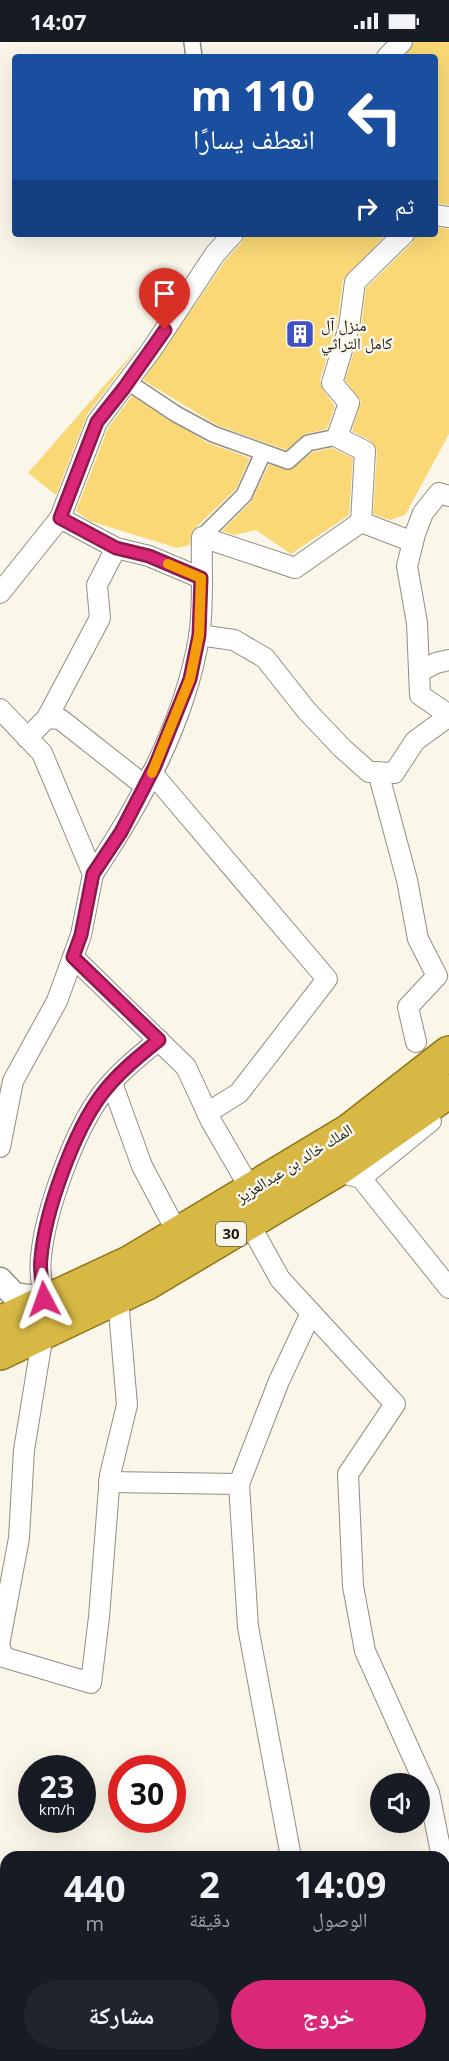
<!DOCTYPE html>
<html lang="ar">
<meta charset="utf-8">
<style>
:root{--surface:#171b24;--page:#20242c;--text:#f1f3f6;--muted:#9ea1a6;--accent:#db2777}
body{margin:0;font-family:"Open Sans","Noto Naskh Arabic",sans-serif;background:var(--page);color:var(--text);direction:rtl;height:100vh;display:flex;flex-direction:column;font-size:22px;white-space:nowrap}
*{box-sizing:border-box;margin:0}
p{font-size:20px;color:var(--muted)}
.icon{flex:none;width:33px;height:33px;fill:none;stroke:currentColor;stroke-width:2;stroke-linecap:round;stroke-linejoin:round}
.map{position:relative;flex:1;overflow:hidden;direction:ltr}
.details{position:absolute;left:0px;top:1809px;width:450px;height:210px;display:flex;flex-direction:column;background:var(--surface);border-radius:18px 18px 0 0;box-shadow:0 6px 24px #0002;direction:rtl}
.details>*{flex:none}
.banner{position:absolute;left:12px;top:12px;width:426px;height:183px;border-radius:6px;box-shadow:0 6px 24px #0002;direction:rtl;background:#1a4fa0;color:#fff;overflow:hidden}
.buttons{position:absolute;left:370px;top:1731px;display:grid;gap:12px}
.buttons a{display:grid;place-items:center;width:60px;height:60px;border-radius:50%;background:var(--surface);box-shadow:0 6px 24px #0002;font-size:30px}
.speed{position:absolute;left:18px;top:1713px;display:flex;gap:12px;font-size:30px;font-weight:700;text-align:center}
.speed>*{display:grid;place-content:center;width:78px;height:78px;border-radius:50%;background:var(--surface);box-shadow:0 6px 24px #0002;line-height:1}
.speed small{font-size:15px;font-weight:400}
.speed .limit{border:9px solid #d22;background:#fff;color:#111}
.pin{position:absolute;display:grid;place-items:center;width:51px;height:51px;color:#fff;margin:-62px -26px;border-radius:50% 50% 50% 0;rotate:-45deg;box-shadow:0 0 6px #0007}
.pin .icon{rotate:45deg}
.me{position:absolute;width:66px;margin:-33px;rotate:356deg;stroke-linejoin:round;filter:drop-shadow(0 0 4px #0008)}
.turn{display:flex;align-items:center;gap:21px;height:126px;padding:0 24px;font-size:27px}
.turn .icon{width:78px;height:78px;stroke-width:2.5}
.turn b{display:block;font-size:42px;line-height:51px}
.then{display:flex;align-items:center;height:57px;padding:0 24px;background:#0003;gap:12px;font-size:22px}
.eta{display:flex;justify-content:space-evenly;align-items:center;height:102px;text-align:center}
.eta b{font-size:36px;font-weight:700;line-height:42px}
.action{display:flex;gap:12px;margin-top:auto;padding:12px 24px}
.action a{flex:1;height:69px;border-radius:36px;background:var(--accent);color:#fff;font-size:24px;font-weight:700;line-height:69px;text-align:center}
.action a+a{background:var(--page);color:var(--text)}
.status{display:flex;justify-content:space-between;align-items:center;height:42px;padding:0 30px;background:var(--surface);direction:ltr}
.status svg{height:16px;fill:currentColor}
.map>svg:first-child{display:block}
</style>
<div class="status"><b>14:07</b><svg viewBox="0 0 49 12"><path d="M0 12V9h3v3zM5 12V6h3v6zM10 12V3h3v9zM15 12V0h3v12zM26 1h20v11H26zM47 4h2v5h-2z"/></svg></div>
<div class="map">
<svg width="449" height="2019" viewBox="0 0 449 2019">
<rect width="100%" height="100%" fill="#faf6e9"/>
<!-- building -->
<g fill="#f9d875">
<polygon points="414,0 449,0 449,163 435,161 435,15 404,15"/>
<polygon points="435,185 449,187 449,392 405,473 390,478 373,472 377,409 371,399 352,389 361,359 345,338 361,288 366,246 412,201 416,192 435,192"/>
<polygon points="245,192 387,192 343,238 337,282 320,338 323,348 335,364 327,387 305,392 286,408 217,383 143,338 225,219 242,200"/>
<polygon points="138,305 87,373 56,453 28,431"/>
<polygon points="132,354 208,401 250,416 236,447 192,489 190,503 177,506 90,479 76,469 108,386"/>
<polygon points="332,406 353,416 349,473 291,512 256,488 234,493 222,489 251,460 269,422 290,428 313,410"/>
</g>
<g fill="none" stroke-linecap="round" stroke-linejoin="round">
<!-- pedestrian casing -->
<g stroke="#928e83" stroke-width="18">
<g id="pedestrian">
<polyline points="192,0 194,15"/>
<polyline points="128,340 176,372 213,392 288,419 308,401 337,395"/>
<polyline points="202,495 244,453 263,411"/>
</g>
</g>
<!-- minor casing -->
<g stroke="#928e83" stroke-width="22">
<g id="minor">
<polyline points="387,15 402,0"/>
<polyline points="435,173 449,175"/>
<polyline points="449,454 439,451 423,471 415,492 407,524 417,581 420,653 449,673"/>
<polyline points="60,476 116,506 149,514 201,536"/>
<polyline points="361,480 365,409 337,395 349,361 332,341 349,285 355,240 404,192"/>
<polyline points="361,480 413,500"/>
<polyline points="0,551 60,476 97,380 152,307 215,212 233,192"/>
<polyline points="199,593 234,598 265,616 306,668 342,706 369,730 394,731 415,699 449,674"/>
<polyline points="419,630 436,621 449,618"/>
<polyline points="0,667 42,711 93,832 81,893 57,959 13,1039 0,1105"/>
<polyline points="47,676 60,677 145,744"/>
<polyline points="27,696 47,676 100,576 97,543 116,506"/>
<polyline points="378,730 407,838 418,897 437,934 408,965 416,1000"/>
<polyline points="152,731 327,937 239,1051 207,1071"/>
<path d="M93,832c47,-70 92,-152 106,-237 5,-32 2,-68 3,-100l93,31 66,-46"/>
<polyline points="73,915 186,1025 211,1079 251,1148"/>
<polyline points="112,1041 142,1124 178,1192"/>
<polyline points="335,1129 361,1136 449,1246"/>
<polyline points="361,1136 431,1079"/>
<polyline points="249,1181 280,1237 395,1362 348,1432 353,1544 365,1609 429,1751 442,1815"/>
<path d="M44,1257c-2,-13 -5,-28 -3,-42 4,-45 33,-126 61,-163 16,-21 36,-37 57,-54"/>
<polyline points="109,1440 239,1442"/>
<polyline points="0,1598 19,1496 24,1408 43,1292"/>
<polyline points="0,1605 3,1615 91,1641 99,1575 110,1433 127,1363 118,1257"/>
<polyline points="291,1815 248,1585 239,1442 279,1339 311,1271"/>
<polyline points="444,1827 449,1852"/>
<polyline points="334,2013 335,2019"/>
</g>
</g>
<!-- tertiary casing -->
<g stroke="#928e83" stroke-width="27">
<polyline id="tertiary" points="0,1238 14,1253 50,1258"/>
</g>
<!-- trunk casing -->
<g stroke="#8f7515" stroke-width="36">
<g id="trunk">
<polyline points="0,1281 131,1220 349,1089 449,1011"/>
<polyline points="0,1311 147,1241 335,1129 449,1049"/>
</g>
</g>
<!-- pedestrian -->
<use href="#pedestrian" stroke="#fff" stroke-width="15"/>
<!-- minor -->
<use href="#minor" stroke="#fff" stroke-width="20"/>
<!-- tertiary -->
<use href="#tertiary" stroke="#fff" stroke-width="24"/>
<!-- trunk -->
<use href="#trunk" stroke="#d7b844" stroke-width="33"/>
</g>
<g fill="none" stroke-linecap="round" stroke-linejoin="round">
<!-- route casing -->
<g stroke="#8e194d" stroke-width="15">
<path id="route" d="M44,1257c-1,-13 -5,-28 -3,-41 4,-47 33,-127 61,-164 16,-21 36,-37 57,-54l-86,-83 8,-22 12,-61 28,-42 34,-66 35,-87 9,-44 2,-57 -52,-22 -33,-8 -56,-30 37,-96 27,-34 41,-58"/>
</g>
<!-- route -->
<use href="#route" stroke="#db2777" stroke-width="10"/>
<!-- slow -->
<polyline stroke="#f59e0b" stroke-width="10" points="152,731 190,637 199,593 201,536 168,522"/>
</g>
<!-- icons -->
<defs>
<g id="building-square" transform="scale(1.5)"><rect x="-9" y="-9" width="18" height="18" rx="4" fill="#3f51c4" stroke="#faf6e9"/><path d="M-4-6H4V6H1V3H-1V6H-4ZM-2.5-4.3h1.7v1.8h-1.7ZM.8-4.3h1.7v1.8H.8ZM-2.5-1h1.7V.8h-1.7ZM.8-1h1.7V.8H.8Z" fill="#fff"/></g>
</defs>
<g fill-rule="evenodd">
<use href="#building-square" x="300" y="292"/>
</g>
<g text-anchor="middle" stroke-width="5" stroke-linejoin="round" paint-order="stroke">
<!-- shield labels -->
<rect fill="#faf6e9" stroke="#5f5c55" stroke-width="1.5" x="216" y="1180" width="30" height="24" rx="4.5"/>
<g font-size="15" font-weight="bold" fill="#1c1a16">
<text x="231" y="1197">30</text>
</g>
<!-- poi labels -->
<g font-size="16" fill="#1c1a16" stroke="#faf6e9" text-anchor="start">
<text x="321" y="289">منزل آل<tspan x="321" dy="18">كامل التراثي</tspan></text>
</g>
<!-- street labels -->
<g font-size="16" fill="#1c1a16" stroke="#faf6e9">
<text transform="translate(294 1121) rotate(-32)" y="6">الملك خالد بن عبدالعزيز</text>
</g>
</g>
</svg>
<div class="buttons">
<a><svg class="icon" aria-label="sound" viewBox="0 0 24 24"><path d="M4 9h4l5-4v14l-5-4H4zM17 9q2 3 0 6"/></svg></a>
</div>
<div class="speed"><div>23<small>km/h</small></div><div class="limit">30</div></div>
<div class="pin" style="left:165px;top:288px;background:#d93025"><svg class="icon" aria-label="arrive" viewBox="0 0 24 24"><path d="M6 21V4h12l-3 4 3 4H6"/></svg></div>
<svg class="me" style="left:44px;top:1257px" viewBox="-20 -20 40 40"><path d="M0-17L14 15 0 8-14 15z" fill="#db2777" stroke="#fff" stroke-width="4"/></svg>
<div class="banner">
<div class="turn"><svg class="icon" aria-label="left" viewBox="0 0 24 24"><path d="M17 20v-9H6M10 6l-5 5 5 5"/></svg><div><b>110 m</b>انعطف يسارًا</div></div>
<div class="then">ثم<svg class="icon" aria-label="right" viewBox="0 0 24 24"><path d="M7 20v-9h11M14 6l5 5-5 5"/></svg></div>
</div>
<section class="details">
<div class="eta">
<div><b>14:09</b><p>الوصول</p></div>
<div><b>2</b><p>دقيقة</p></div>
<div><b>440</b><p>m</p></div>
</div>
<div class="action"><a>خروج</a><a>مشاركة</a></div>
</section>
</div>
